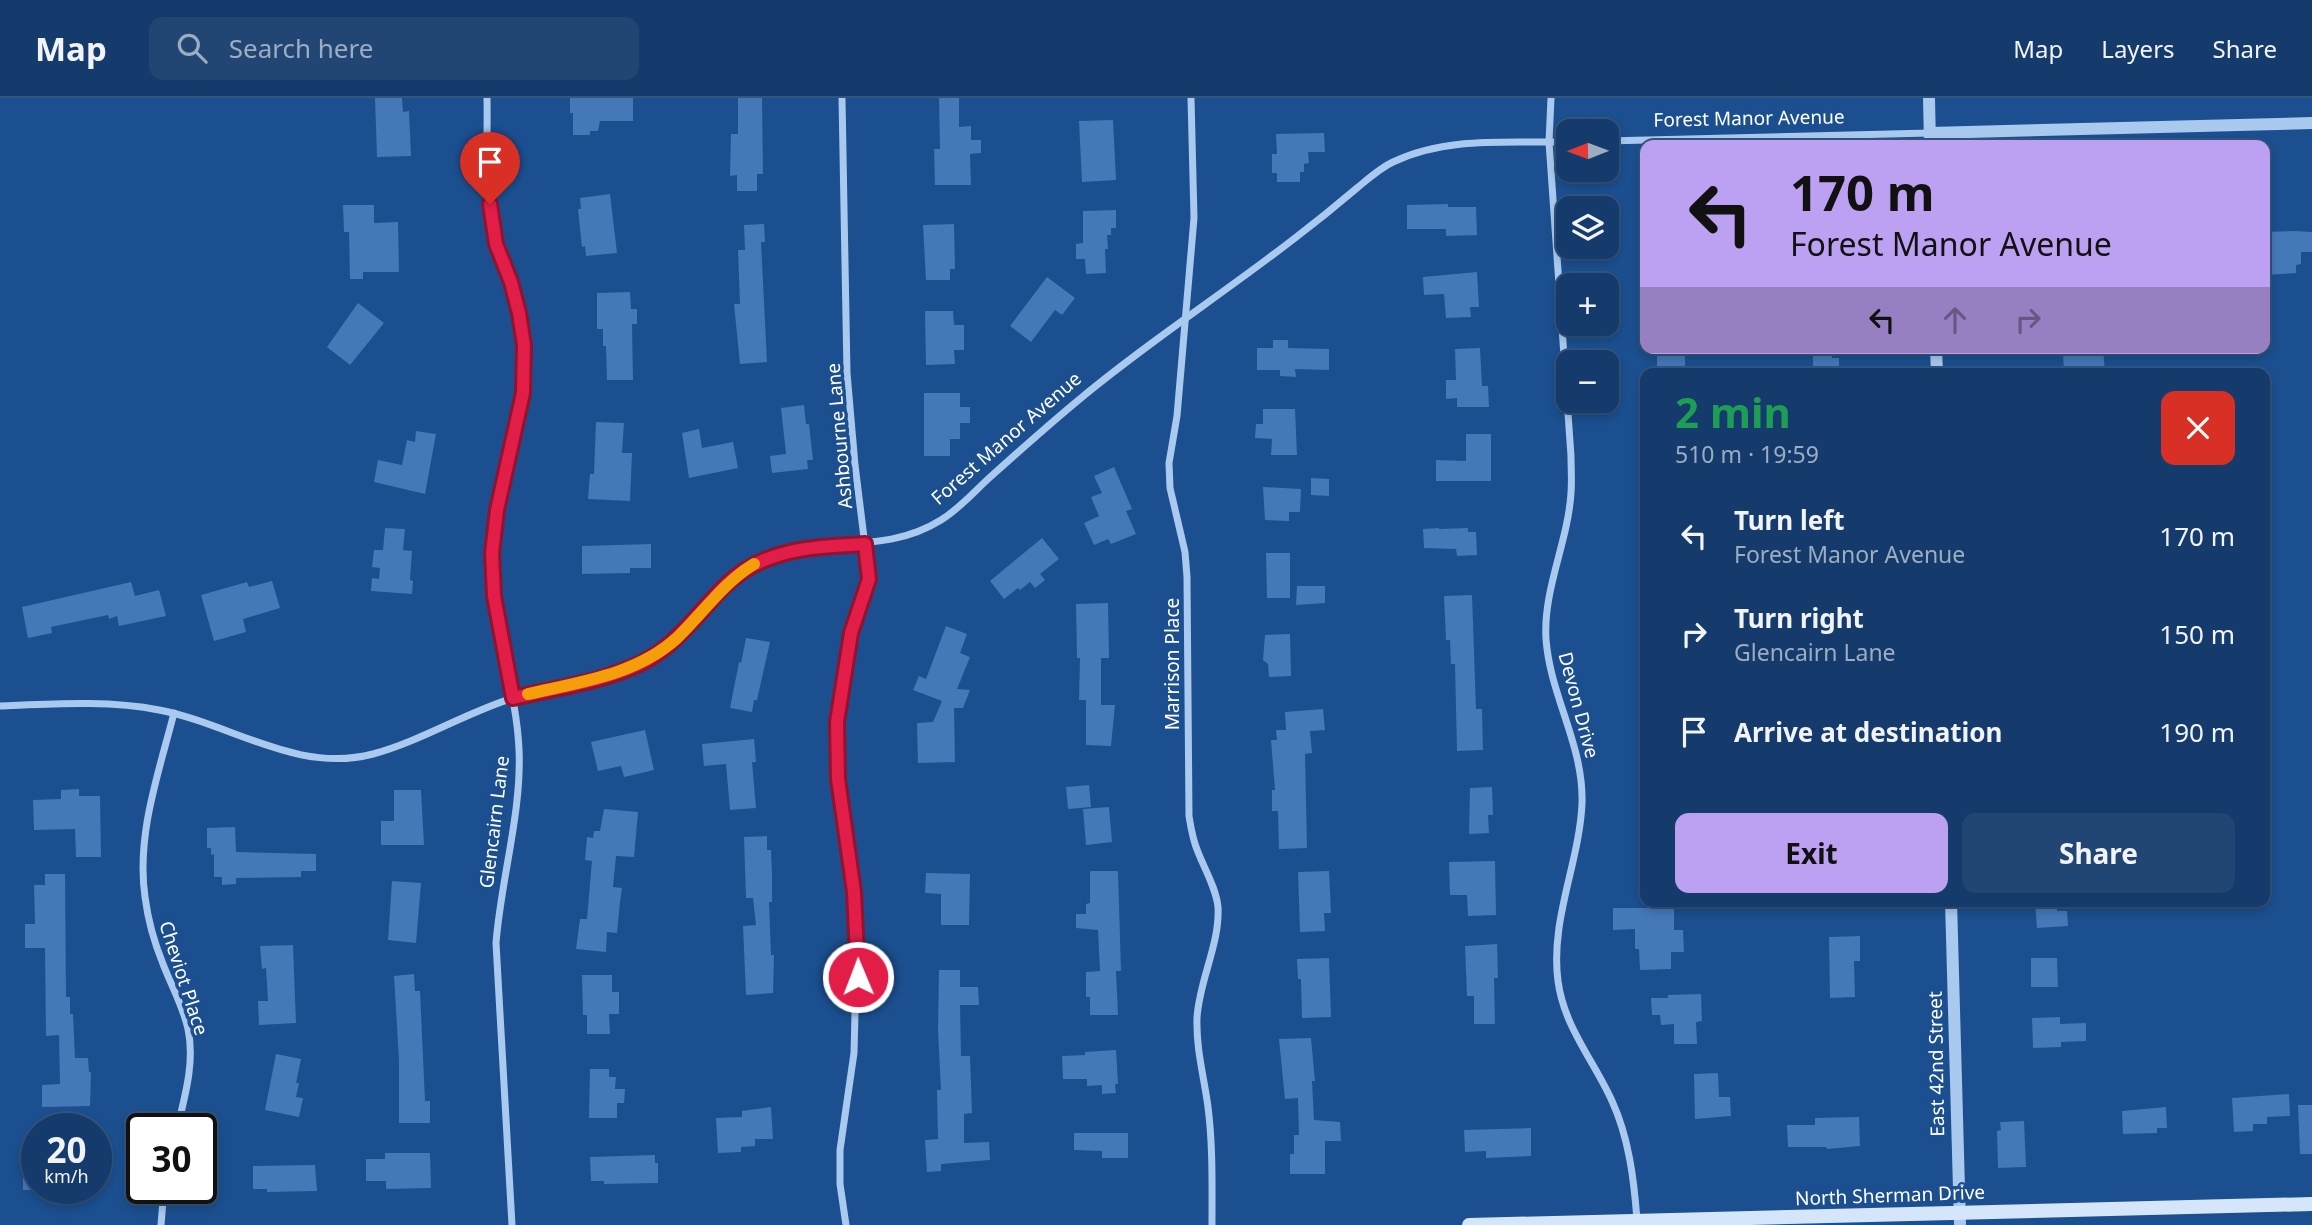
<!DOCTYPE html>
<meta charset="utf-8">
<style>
:root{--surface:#143b6b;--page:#214673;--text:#f1f3f6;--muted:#9dadc1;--line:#33557e;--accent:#bca0f2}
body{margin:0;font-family:"Noto Sans",sans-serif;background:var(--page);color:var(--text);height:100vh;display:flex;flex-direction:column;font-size:26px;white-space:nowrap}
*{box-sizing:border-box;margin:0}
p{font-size:23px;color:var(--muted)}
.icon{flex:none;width:38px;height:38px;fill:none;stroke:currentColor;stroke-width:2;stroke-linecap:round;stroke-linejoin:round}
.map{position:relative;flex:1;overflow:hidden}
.details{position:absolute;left:1640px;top:270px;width:630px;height:539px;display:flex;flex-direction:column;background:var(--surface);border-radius:14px;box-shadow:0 4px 10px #0003,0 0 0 2px var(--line)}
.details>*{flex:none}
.guide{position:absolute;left:1640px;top:42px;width:630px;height:214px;border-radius:14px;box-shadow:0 4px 10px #0003,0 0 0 2px var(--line);background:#bca0f2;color:#111;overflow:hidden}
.needle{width:46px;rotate:269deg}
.tools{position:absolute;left:1556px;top:21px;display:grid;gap:14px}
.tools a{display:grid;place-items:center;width:63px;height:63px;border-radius:14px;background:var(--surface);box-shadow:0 4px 10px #0003,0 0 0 2px var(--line);font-size:35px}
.speed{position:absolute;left:21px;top:1015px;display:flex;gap:14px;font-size:35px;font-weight:700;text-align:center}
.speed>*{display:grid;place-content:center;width:91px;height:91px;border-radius:50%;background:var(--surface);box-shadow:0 4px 10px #0003,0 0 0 2px var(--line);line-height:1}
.speed small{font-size:18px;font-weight:400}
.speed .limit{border:4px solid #111;border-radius:10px;background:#fff;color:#111}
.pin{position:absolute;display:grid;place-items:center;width:60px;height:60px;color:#fff;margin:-72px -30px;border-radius:50% 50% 50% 0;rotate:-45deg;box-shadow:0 0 7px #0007}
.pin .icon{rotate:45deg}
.me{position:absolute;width:77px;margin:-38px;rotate:359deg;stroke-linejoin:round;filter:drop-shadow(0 0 5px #0008)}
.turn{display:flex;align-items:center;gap:24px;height:147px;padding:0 35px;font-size:32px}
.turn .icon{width:91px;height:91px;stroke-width:2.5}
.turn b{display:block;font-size:49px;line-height:60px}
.lanes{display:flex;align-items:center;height:66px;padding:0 35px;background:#0003;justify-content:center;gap:35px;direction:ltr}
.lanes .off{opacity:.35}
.round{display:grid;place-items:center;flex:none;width:74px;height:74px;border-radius:14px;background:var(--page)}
.head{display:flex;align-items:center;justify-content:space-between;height:119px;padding:0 35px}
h1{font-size:42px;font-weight:700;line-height:52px;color:#1e9e55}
.cta{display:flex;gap:14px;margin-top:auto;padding:14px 35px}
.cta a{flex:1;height:80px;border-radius:14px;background:var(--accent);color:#111;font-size:28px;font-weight:700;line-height:80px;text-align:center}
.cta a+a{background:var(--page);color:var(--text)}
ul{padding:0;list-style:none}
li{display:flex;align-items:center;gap:21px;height:98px;padding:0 35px}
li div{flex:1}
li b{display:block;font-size:26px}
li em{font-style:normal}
header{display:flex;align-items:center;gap:42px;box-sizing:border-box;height:98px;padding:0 35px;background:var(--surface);border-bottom:2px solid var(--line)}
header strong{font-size:33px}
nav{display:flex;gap:38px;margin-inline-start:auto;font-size:24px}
.search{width:490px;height:63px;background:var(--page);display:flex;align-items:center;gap:18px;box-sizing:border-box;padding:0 24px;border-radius:14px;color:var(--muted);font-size:26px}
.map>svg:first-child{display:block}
</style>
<header>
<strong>Map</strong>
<div class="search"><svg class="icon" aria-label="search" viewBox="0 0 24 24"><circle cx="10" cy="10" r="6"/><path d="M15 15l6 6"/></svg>Search here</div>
<nav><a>Map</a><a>Layers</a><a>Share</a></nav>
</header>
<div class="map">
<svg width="2312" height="1127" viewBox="0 0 2312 1127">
<rect width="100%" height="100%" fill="#1b4f8f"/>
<!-- building -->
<g fill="#4478b7">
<polygon points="375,0 402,0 403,14 409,13 411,58 377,59"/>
<polygon points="570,0 633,0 633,23 600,23 598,33 590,33 590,37 573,37 573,15 570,15"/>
<polygon points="738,0 762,0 763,76 757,76 757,93 737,93 737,77 730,78 731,36 738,36"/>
<polygon points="939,0 959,0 959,29 971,28 971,42 981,42 981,55 970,56 971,87 935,87 934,51 940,51"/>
<polygon points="1113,22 1116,82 1082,84 1079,23"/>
<polygon points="1324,35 1325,54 1308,54 1309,65 1304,66 1304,74 1300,74 1300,84 1277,84 1277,75 1272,75 1272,56 1277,56 1276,36"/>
<polygon points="610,96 617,155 586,158 585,148 582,149 578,111 581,111 580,100"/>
<polygon points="1448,106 1448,109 1476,109 1477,137 1446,138 1446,131 1407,131 1407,107"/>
<polygon points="343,107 374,107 374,125 398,124 399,174 363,174 363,181 350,181 349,134 344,134"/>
<polygon points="1116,112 1116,130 1111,130 1111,137 1107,137 1108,151 1105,151 1106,175 1086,176 1085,161 1076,161 1076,146 1083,145 1083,113"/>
<polygon points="764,126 765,144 761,144 767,264 740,266 734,206 740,206 738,152 745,152 744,127"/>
<polygon points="954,126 955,171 950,171 950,182 926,182 923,127"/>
<polygon points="2294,133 2312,134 2312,154 2301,154 2301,166 2296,167 2296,175 2265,177 2264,134"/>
<polygon points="1477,174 1479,209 1470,209 1471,219 1446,220 1444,196 1424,197 1423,179"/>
<polygon points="1047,179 1075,200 1062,217 1055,212 1031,244 1010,228"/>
<polygon points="630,194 631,211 637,211 637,226 632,226 633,282 607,282 606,248 603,248 603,231 597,231 597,195"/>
<polygon points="358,205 384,225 350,267 327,249"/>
<polygon points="925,213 953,213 954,227 964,227 964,252 954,252 955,266 926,267"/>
<polygon points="1273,242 1288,242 1288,250 1329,251 1329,272 1295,271 1296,279 1280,278 1280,272 1257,272 1257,250 1273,250"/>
<polygon points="1480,250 1482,288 1488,288 1489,309 1457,309 1457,300 1446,301 1446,282 1456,282 1455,251"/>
<rect x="1657" y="250" width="28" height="25"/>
<polygon points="1813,250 1832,250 1832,260 1839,260 1839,275 1813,275"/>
<polygon points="2072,250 2103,250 2105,275 2064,274 2063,255 2072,255"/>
<polygon points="924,295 960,295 960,309 970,309 970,325 960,325 960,341 950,341 950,358 924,358"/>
<polygon points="804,307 806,326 809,326 813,362 807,362 808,371 772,375 770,358 786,356 781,310"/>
<polygon points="1263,311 1295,311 1297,357 1271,357 1272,341 1255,340 1256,326 1263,326"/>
<polygon points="596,324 624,325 622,355 632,355 630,403 588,401 590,376 594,376"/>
<polygon points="699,331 702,350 733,344 738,370 689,380 682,335"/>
<polygon points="416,333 436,336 425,396 374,384 378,362 402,367 407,342 415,344"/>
<polygon points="1466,336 1491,336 1491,383 1436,383 1436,362 1466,363"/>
<polygon points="1114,369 1132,411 1126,413 1136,436 1111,446 1108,441 1094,447 1084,425 1099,418 1091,399 1102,395 1094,378"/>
<polygon points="1311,380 1329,381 1329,398 1311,397"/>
<polygon points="1263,389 1301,391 1300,414 1289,414 1289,423 1265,422"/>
<polygon points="385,430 405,431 403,452 412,453 410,482 413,483 412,496 371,493 372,480 379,481 380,470 372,469 374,452 383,452"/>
<polygon points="1439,430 1439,431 1468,430 1468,434 1476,434 1477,457 1457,458 1456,451 1424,450 1423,431"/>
<polygon points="1042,440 1059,461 1040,476 1045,482 1035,490 1030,484 1020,492 1018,490 1004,501 990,483"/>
<polygon points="651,446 651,470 630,470 630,475 582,476 582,448"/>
<polygon points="1266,455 1290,455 1290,500 1267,500"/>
<polygon points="272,483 280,510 243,521 246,534 214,543 201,497 247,484 249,489"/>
<polygon points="131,484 135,498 159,492 166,518 119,528 117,518 109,521 108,517 51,529 52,535 28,540 22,509"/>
<polygon points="1297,488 1325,488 1325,505 1296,507"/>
<polygon points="1472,497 1476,611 1482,611 1483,652 1457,653 1455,566 1451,566 1450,542 1446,542 1444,498"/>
<polygon points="1108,505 1109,560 1101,560 1101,607 1115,607 1111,648 1086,647 1086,602 1079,602 1080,560 1077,560 1076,506"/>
<polygon points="946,528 967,536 960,555 970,559 957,591 970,592 963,610 954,610 955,664 918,665 917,625 933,624 942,603 913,592 919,578 926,581"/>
<polygon points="1290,536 1291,578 1269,579 1268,566 1263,562 1265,537"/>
<polygon points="746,540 770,544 757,602 754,602 752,614 730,610 739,564 741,565"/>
<polygon points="1323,611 1325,632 1310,633 1312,655 1305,656 1307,750 1279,751 1278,713 1272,713 1272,692 1275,692 1271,642 1277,642 1276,632 1286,632 1285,614"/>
<polygon points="645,632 654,672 624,679 621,668 598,673 591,644"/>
<polygon points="754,641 756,664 752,664 756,710 730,712 726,666 704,668 702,646"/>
<polygon points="1089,687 1091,709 1068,711 1066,689"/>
<polygon points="1492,689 1493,717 1488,717 1489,735 1469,736 1470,690"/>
<polygon points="79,691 79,698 100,698 101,759 76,759 75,731 34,732 33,702 61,701 61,692"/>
<polygon points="394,692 421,692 424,747 381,747 381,723 394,723"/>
<polygon points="1109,709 1112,744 1086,747 1083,711"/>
<polygon points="604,711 638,714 634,759 616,758 613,789 622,790 620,804 617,835 607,834 606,854 576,851 580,821 587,821 592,763 585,762 587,739 593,740 594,733 600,733"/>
<polygon points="235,729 236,754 316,756 316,773 301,773 301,779 236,780 236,786 222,787 222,779 214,779 214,756 211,757 211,750 207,750 207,730"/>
<polygon points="767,738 767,752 771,752 772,776 772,804 769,804 771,857 774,857 773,895 746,897 743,828 756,827 753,800 746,800 744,739"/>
<polygon points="1495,763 1496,817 1468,818 1467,797 1450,797 1449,764"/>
<polygon points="1090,773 1118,773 1121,873 1116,873 1118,917 1090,917 1090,899 1086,899 1086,874 1100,873 1098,832 1076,830 1076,816 1086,816 1086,806 1090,805"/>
<polygon points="1329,773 1331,815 1324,815 1325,833 1300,834 1298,774"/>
<polygon points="926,775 970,776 969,827 941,827 941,796 925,795"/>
<polygon points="45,776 65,776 66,899 70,899 70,916 73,916 75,960 88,960 89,974 91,974 90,1008 42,1009 42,987 60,986 59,937 46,938 45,850 25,850 25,826 35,826 34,787 45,787"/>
<polygon points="392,783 421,785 416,845 388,842"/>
<polygon points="2035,803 2057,803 2057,813 2067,813 2068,828 2037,830"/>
<polygon points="1613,810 1674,810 1674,832 1683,832 1684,854 1671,854 1671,871 1640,872 1639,851 1635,851 1635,831 1613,832"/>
<polygon points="1860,838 1860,863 1854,863 1855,899 1830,900 1829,839"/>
<polygon points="1497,846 1498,880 1494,880 1495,926 1474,926 1474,898 1467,898 1465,848"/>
<polygon points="293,847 296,925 259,927 258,903 268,903 266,870 262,871 260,848"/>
<polygon points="1329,860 1331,919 1302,920 1301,881 1298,881 1297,861"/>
<polygon points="2031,860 2057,860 2058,889 2031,889"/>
<polygon points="939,872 960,872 960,889 978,889 979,907 960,907 961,958 970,958 972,1015 964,1016 964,1045 989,1044 990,1062 941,1066 941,1073 927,1074 925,1042 938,1041 937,992 941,992 938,932"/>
<polygon points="414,876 415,893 420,893 425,1003 430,1003 430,1025 399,1025 399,962 394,878"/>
<polygon points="582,877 612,877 612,894 619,894 619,916 609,916 610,936 587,936 587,917 583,917"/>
<polygon points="1701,896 1702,923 1696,924 1697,946 1674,946 1674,926 1661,927 1660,917 1652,917 1651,900 1668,900 1668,897"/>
<polygon points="2060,919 2060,926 2086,925 2086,943 2061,944 2061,949 2033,950 2032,920"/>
<polygon points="1311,940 1315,983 1312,983 1314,1022 1340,1024 1341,1043 1325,1043 1325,1076 1290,1076 1290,1056 1294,1056 1294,1037 1299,1037 1298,1000 1285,1001 1279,941"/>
<polygon points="1116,952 1118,986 1115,986 1116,995 1102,996 1102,987 1087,988 1087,981 1063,981 1062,958 1085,957 1085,954"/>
<polygon points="276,956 301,961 296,985 299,985 296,999 303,1000 299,1019 265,1012"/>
<polygon points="590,971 609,971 609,979 616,979 615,991 625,991 624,1005 617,1005 617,1020 589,1020"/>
<polygon points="1718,975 1719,999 1730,999 1731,1018 1695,1021 1694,976"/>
<polygon points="2289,996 2290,1018 2267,1019 2267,1026 2253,1026 2253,1033 2234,1034 2232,1000"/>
<polygon points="2298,1007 2312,1007 2312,1056 2300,1056"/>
<polygon points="771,1009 773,1041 755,1041 755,1048 741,1049 741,1054 718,1055 716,1020 742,1019 742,1013"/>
<polygon points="2166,1009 2167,1030 2157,1030 2157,1035 2123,1036 2122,1013"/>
<polygon points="1859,1019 1860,1048 1827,1051 1826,1049 1788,1049 1787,1027 1815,1027 1815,1020"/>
<polygon points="2024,1023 2026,1069 1998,1070 1997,1033 2001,1032 2000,1024"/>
<polygon points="1531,1030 1531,1058 1486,1060 1486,1053 1465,1054 1464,1032"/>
<polygon points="1074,1035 1128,1035 1128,1060 1102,1060 1102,1053 1074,1052"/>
<polygon points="385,1055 430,1055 431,1090 386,1091 386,1083 366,1083 366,1061 385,1061"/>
<rect x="23" y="1057" width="14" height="35"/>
<polygon points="655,1057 655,1065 658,1065 658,1085 604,1086 604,1083 591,1083 590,1059"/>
<polygon points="315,1067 317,1093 267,1094 267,1091 253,1091 253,1068"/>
</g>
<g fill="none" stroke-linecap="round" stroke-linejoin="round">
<!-- minor -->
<g stroke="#a9c9ee" stroke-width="7">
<path d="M487,0c1,42 -3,86 5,127 4,19 13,36 18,55 7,21 12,44 14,67 4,71 -28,138 -32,208 -3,66 24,129 27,194 3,63 -18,130 -23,194l16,282"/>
<polyline points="842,0 847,275 855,367 869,480 851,535 837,624 837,681 854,794 857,837 854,955 840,1052 840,1086 846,1127"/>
<path d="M1191,0l3,120 -17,198 -8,47 1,25 15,64 2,25 2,239c2,13 4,25 9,36 7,18 18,36 20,55 2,37 -19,74 -21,111 -1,31 7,59 11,89 5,39 4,79 4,118"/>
<path d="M1551,0l-2,44 22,314c0,12 1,25 0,37 -3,49 -28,96 -25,146 4,57 38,106 36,165 -3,60 -32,116 -24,177 6,46 36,80 54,120 17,37 22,79 25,119"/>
<polyline points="1606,43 1930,35"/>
<path d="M0,608c52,-2 108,-6 159,4 73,14 138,64 214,44 48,-13 92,-41 140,-56 44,-15 95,-15 136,-39 43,-27 66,-78 113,-99 58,-27 120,-3 179,-40 18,-11 32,-27 47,-41 29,-26 57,-51 87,-76 70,-59 148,-109 220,-165 21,-16 42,-33 62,-50 11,-9 23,-20 36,-26 54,-26 117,-19 175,-20"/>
<path d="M174,615c-15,59 -38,122 -29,184 3,23 9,45 18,67 8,21 20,42 25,65 7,33 -3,67 -11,100"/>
<polyline points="161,1127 164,1090"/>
</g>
<!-- tertiary -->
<g stroke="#a9c9ee" stroke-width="12">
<polyline points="1929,0 1930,47"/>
<polyline points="1930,35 2312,25"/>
<polyline points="1936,250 1937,275"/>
<polyline points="1951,803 1960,1127"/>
</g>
<!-- secondary -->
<polyline stroke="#d6e6fa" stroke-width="14" points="1469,1127 2312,1106"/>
</g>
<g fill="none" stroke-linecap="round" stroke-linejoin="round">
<!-- route casing -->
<g stroke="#92132f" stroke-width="18">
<path id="route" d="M490,106l6,40 15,38 8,31 5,32 -1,48 -26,117 -5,43 2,43 19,102c42,-10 96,-17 134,-38 32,-18 53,-49 78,-74 38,-38 89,-39 140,-42l4,35 -18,54 -14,89 1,57 16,113 4,85"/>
</g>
<!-- route -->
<use href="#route" stroke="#e11d48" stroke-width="12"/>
<!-- slow -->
<path stroke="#f59e0b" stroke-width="12" d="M528,596c52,-12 108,-19 149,-56 26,-25 46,-55 77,-74"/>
</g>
<g text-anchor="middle" stroke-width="7" stroke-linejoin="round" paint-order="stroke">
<!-- street labels -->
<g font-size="19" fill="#fff" stroke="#1b4f8f">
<text transform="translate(1749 20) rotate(-1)" y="7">Forest Manor Avenue</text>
<text transform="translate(839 338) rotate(-95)" y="7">Ashbourne Lane</text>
<text transform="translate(1006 340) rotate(-41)" y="7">Forest Manor Avenue</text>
<text transform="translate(1172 566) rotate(-90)" y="7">Marrison Place</text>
<text transform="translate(1579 607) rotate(75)" y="7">Devon Drive</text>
<text transform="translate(494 724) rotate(-83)" y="7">Glencairn Lane</text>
<text transform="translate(184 880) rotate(72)" y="7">Cheviot Place</text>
<text transform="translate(1936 966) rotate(-91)" y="7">East 42nd Street</text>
<text transform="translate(1890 1097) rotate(-2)" y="7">North Sherman Drive</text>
</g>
</g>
</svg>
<div class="tools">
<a><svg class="needle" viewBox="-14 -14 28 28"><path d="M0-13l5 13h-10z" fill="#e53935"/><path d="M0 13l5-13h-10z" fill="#9dadc1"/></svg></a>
<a><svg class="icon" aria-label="layers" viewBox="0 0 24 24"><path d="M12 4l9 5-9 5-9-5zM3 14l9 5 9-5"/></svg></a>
<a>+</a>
<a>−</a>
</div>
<div class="speed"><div>20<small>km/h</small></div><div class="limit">30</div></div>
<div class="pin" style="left:490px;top:106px;background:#d93025"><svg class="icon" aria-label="arrive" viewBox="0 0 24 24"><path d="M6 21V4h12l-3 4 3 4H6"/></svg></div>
<svg class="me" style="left:858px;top:879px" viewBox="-20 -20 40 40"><circle r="17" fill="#e11d48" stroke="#fff" stroke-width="3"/><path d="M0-11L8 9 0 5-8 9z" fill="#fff"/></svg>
<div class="guide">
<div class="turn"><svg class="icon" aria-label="left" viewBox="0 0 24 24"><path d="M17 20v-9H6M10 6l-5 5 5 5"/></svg><div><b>170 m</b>Forest Manor Avenue</div></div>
<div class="lanes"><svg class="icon" aria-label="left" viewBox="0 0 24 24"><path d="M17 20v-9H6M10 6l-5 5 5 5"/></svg><svg class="icon off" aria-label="ahead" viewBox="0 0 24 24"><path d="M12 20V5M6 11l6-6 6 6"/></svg><svg class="icon off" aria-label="right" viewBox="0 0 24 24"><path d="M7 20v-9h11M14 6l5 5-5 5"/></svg></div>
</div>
<section class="details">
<div class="head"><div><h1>2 min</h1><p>510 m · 19:59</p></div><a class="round" style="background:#d93025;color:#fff"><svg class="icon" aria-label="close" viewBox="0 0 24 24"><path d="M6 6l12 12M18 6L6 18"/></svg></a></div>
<ul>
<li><svg class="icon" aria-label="left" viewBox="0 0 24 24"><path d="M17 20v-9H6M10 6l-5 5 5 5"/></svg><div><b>Turn left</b><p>Forest Manor Avenue</p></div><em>170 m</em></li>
<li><svg class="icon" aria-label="right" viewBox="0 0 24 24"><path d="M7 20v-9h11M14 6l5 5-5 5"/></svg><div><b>Turn right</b><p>Glencairn Lane</p></div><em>150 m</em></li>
<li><svg class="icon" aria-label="arrive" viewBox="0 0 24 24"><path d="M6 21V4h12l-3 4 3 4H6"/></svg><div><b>Arrive at destination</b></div><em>190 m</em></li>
</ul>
<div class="cta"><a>Exit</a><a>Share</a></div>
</section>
</div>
